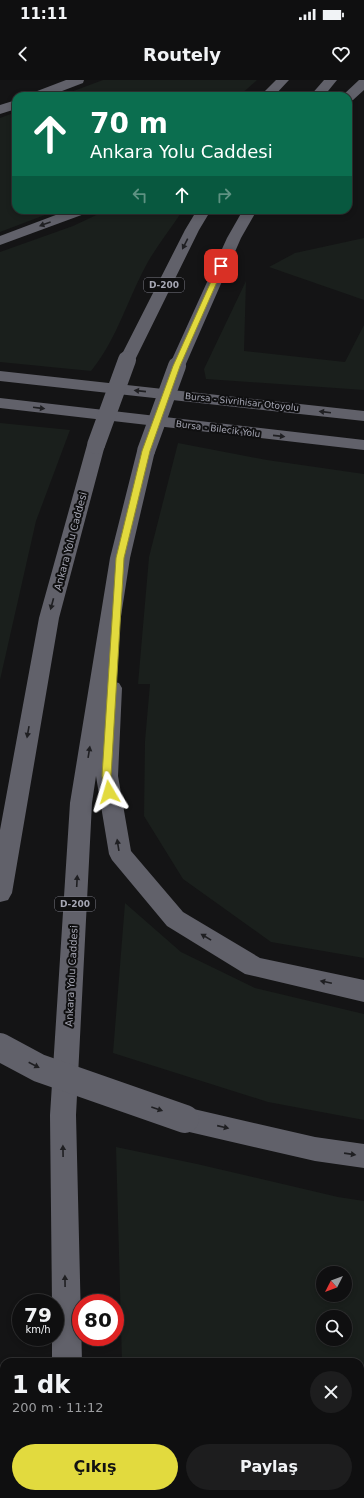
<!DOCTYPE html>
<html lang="tr">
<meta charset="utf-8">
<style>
:root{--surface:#0f0f10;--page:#1d1d1e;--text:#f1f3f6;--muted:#9b9c9f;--line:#2f2f30;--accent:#e2da3e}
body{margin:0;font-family:"DejaVu Sans",sans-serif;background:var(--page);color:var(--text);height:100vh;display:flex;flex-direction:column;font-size:15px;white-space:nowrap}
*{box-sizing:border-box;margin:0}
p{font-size:13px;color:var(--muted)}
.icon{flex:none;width:22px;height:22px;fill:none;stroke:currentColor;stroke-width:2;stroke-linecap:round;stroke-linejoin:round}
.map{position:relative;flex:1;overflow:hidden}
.details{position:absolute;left:0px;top:1278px;width:364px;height:140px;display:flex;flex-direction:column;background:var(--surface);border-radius:12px 12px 0 0;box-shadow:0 2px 6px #0003,0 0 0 1px var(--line)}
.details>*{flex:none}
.hud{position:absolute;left:12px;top:12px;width:340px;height:122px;border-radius:12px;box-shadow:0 2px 6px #0003,0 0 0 1px var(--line);background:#0b6e4f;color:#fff;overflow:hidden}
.needle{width:26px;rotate:228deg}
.buttons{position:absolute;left:316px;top:1186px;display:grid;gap:8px}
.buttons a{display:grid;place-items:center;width:36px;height:36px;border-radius:50%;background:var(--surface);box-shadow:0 2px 6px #0003,0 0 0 1px var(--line);font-size:20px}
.speed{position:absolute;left:12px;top:1214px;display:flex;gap:8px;font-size:20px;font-weight:700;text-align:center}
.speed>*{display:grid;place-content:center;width:52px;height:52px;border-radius:50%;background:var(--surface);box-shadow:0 2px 6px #0003,0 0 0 1px var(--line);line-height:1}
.speed small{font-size:10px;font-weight:400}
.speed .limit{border:6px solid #d22;background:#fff;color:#111}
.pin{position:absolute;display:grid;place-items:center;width:34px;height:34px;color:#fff;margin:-17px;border-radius:8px;box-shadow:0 2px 6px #0006}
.me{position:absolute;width:44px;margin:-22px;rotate:353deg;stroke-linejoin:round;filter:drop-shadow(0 0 3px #0008)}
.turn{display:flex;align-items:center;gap:14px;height:84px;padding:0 12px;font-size:18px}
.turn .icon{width:52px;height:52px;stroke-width:2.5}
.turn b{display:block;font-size:28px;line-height:34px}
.lanes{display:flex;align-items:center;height:38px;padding:0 12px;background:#0003;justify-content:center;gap:20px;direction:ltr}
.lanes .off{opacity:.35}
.round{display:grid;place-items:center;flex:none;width:42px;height:42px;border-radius:21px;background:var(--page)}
.summary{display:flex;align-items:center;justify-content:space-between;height:68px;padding:0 12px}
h1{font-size:24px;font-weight:600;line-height:30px}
.action{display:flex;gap:8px;margin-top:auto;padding:8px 12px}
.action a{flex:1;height:46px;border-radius:24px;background:var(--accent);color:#111;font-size:16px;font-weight:600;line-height:46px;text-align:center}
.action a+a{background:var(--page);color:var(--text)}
.status{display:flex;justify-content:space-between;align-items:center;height:28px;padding:0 20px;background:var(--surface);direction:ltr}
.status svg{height:11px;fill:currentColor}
header{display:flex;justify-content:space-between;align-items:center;height:52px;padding:0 12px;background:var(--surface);font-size:18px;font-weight:600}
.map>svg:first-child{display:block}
</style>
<div class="status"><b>11:11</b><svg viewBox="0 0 49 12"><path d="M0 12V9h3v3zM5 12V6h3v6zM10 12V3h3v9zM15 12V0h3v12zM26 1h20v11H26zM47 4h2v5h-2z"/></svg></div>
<header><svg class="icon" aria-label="back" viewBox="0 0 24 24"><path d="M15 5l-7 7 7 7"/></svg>Routely<svg class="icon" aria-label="heart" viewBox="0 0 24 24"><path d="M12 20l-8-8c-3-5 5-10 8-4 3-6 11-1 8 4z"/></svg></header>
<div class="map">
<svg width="364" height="1418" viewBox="0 0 364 1418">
<rect width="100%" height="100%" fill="#141415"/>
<!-- green -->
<g fill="#1a1f1c" fill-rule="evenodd">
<polygon points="103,0 257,0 239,16 60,16"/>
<polygon points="16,32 16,130 58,130 0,152 0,38"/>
<path d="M107,130h76c-11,17 -24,33 -34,50 -21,37 -31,78 -58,111l-91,-9v-110l73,-26z"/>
<polygon points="364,158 364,220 269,187 295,173"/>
<polygon points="246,201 244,271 345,282 364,245 364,310 206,299 204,289"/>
<polygon points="0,343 70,350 36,441 0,600"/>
<polygon points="178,363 267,380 364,394 364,878 271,862 183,799 144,736 145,661 150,604 138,604 149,477"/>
<polygon points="125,823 181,872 255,908 364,934 364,1040 268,1022 113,973"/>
<path d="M116,1067l81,17 141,33 26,4v297h-233v-4h229v-132h-238zM323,1193h22v22h-22zM323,1237h22v22h-22z"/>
</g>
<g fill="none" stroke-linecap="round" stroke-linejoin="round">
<!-- highway -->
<g fill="#61616a" fill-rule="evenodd">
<polygon points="66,0 84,0 83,3 49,16 30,16 32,13"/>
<polygon points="276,0 289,0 274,16 260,16"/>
<polygon points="324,0 337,0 324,16 310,16"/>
<polygon points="359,0 364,0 364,10 353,20 348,21 348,16 342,16"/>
<polygon points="16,20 16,29 0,34 0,25"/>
<polygon points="69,130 89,130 87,133 0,165 0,156"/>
<polygon points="197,130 211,130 199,150 135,280 133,283 127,285 121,283 119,280 185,150"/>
<polygon points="243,130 257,130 241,158 185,286 183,290 177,291 171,290 169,286 227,158"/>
<polygon points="0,291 364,331 364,341 0,301"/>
<polygon points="0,318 364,360 364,370 0,328"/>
<polygon points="96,360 102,361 105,365 59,538 12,813 8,820 0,822 0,750 39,538 87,365 90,361"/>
<polygon points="146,366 152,367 155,371 130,478 111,601 119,603 122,608 118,696 131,771 183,832 260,878 364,900 364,922 245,894 167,846 112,780 109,774 96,696 92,723 76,1035 82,1282 52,1282 52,1257 55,1257 55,1223 52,1223 50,1035 70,723 110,478 137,371 140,367"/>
<polygon points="185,1027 315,1057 364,1064 364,1088 315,1081 185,1051 176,1047 172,1039 176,1031"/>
<rect x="53" y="1414" width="32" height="4"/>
</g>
<!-- highway-bridge-far1 -->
<g stroke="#61616a" stroke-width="18">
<polyline points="96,365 127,280"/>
<polyline points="146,371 177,286"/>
</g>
<!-- highway-bridge -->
<polyline stroke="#61616a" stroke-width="28" points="0,967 39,988 185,1039"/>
</g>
<!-- one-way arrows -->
<defs><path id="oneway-solid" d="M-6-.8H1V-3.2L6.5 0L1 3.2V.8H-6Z"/></defs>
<g fill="#1f1f22">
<use href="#oneway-solid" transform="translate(45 144) rotate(160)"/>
<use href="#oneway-solid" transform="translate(185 164) rotate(117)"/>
<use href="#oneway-solid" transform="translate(140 311) rotate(-174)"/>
<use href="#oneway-solid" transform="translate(39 328) rotate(7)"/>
<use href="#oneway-solid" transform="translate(325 332) rotate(-173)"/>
<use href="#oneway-solid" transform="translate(279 356) rotate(6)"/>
<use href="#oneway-solid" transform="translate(52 524) rotate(105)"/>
<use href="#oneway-solid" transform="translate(28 652) rotate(100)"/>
<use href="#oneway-solid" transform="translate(89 672) rotate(-81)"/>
<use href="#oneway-solid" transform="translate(118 765) rotate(-99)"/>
<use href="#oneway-solid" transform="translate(77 801) rotate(-87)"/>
<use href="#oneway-solid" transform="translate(206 857) rotate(-149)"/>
<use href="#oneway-solid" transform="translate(326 902) rotate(-168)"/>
<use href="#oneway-solid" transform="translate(34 985) rotate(27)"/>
<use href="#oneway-solid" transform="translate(157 1029) rotate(19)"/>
<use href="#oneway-solid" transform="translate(223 1047) rotate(13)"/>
<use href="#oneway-solid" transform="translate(63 1071) rotate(-91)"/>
<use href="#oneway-solid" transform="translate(350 1074) rotate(8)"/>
<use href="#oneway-solid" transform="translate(65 1201) rotate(-91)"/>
</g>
<!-- route -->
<polygon fill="#e2da3e" stroke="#938e28" points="221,185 224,186 180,286 150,371 124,478 111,696 114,712 109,715 105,712 102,696 116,478 142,371 173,286 218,186"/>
<g text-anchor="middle" stroke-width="4" stroke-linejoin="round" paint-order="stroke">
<!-- shield labels -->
<g fill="#0f0f10" stroke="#797983" stroke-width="1">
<rect x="144" y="198" width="40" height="14" rx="3"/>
<rect x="55" y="817" width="40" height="14" rx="3"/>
</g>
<g font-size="9" font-weight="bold" fill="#a6a7b4">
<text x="164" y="208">D-200</text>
<text x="75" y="827">D-200</text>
</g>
<!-- far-street labels -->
<g font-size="9" fill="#a6a7b4" stroke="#0f0f10">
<text transform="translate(242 322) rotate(6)" y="3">Bursa - Sivrihisar Otoyolu</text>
<text transform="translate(218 349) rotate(7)" y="3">Bursa - Bilecik Yolu</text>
</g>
<!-- street labels -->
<g font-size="10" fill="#a6a7b4" stroke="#0f0f10">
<text transform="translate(70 461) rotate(-75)" y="4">Ankara Yolu Caddesi</text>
<text transform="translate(71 896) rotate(-87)" y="4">Ankara Yolu Caddesi</text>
</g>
</g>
</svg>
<div class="buttons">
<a><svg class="needle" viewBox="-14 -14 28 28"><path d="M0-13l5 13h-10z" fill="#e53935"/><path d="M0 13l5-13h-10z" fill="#9b9c9f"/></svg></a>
<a><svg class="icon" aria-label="search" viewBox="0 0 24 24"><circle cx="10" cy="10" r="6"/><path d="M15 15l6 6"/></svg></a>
</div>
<div class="speed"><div>79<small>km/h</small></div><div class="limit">80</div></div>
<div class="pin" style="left:221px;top:186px;background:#d93025"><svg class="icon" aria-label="arrive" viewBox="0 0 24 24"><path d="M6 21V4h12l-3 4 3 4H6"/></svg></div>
<svg class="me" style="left:109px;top:712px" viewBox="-20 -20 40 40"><path d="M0-17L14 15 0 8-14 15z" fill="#e2da3e" stroke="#fff" stroke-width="4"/></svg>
<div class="hud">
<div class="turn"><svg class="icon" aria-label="ahead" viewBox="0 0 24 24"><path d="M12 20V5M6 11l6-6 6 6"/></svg><div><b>70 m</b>Ankara Yolu Caddesi</div></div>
<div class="lanes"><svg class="icon off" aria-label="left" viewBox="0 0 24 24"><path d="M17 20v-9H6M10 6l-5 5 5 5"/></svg><svg class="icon" aria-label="ahead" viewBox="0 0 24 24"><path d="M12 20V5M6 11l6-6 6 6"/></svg><svg class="icon off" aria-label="right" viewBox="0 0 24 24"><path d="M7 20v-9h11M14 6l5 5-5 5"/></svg></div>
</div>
<section class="details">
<div class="summary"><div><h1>1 dk</h1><p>200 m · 11:12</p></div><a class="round"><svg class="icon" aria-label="close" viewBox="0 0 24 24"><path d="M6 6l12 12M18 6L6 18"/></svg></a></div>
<div class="action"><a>Çıkış</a><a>Paylaş</a></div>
</section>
</div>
